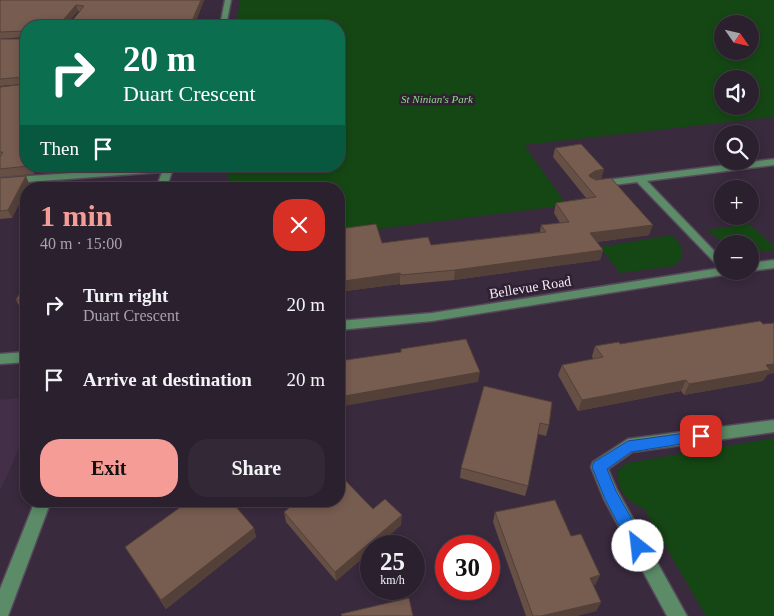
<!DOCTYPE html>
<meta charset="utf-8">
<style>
:root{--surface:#2b202e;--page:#332836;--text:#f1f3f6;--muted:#a6a3aa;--line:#473e4a;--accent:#f59c96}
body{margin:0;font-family:Georgia,serif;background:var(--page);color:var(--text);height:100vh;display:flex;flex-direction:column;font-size:19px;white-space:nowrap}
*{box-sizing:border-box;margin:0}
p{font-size:16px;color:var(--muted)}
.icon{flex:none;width:28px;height:28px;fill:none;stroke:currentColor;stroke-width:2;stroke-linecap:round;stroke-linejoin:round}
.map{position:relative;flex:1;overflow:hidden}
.panel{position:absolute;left:20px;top:182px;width:325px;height:325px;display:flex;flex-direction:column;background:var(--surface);border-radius:20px;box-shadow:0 2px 8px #0003,0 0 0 1px var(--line)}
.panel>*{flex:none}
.top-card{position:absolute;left:20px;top:20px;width:325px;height:152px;border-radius:20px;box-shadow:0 2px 8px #0003,0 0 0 1px var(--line);background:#0b6e4f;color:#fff;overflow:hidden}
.needle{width:32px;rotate:124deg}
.controls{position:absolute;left:714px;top:15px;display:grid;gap:10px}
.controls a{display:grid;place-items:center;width:45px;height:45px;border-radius:50%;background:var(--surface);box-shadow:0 2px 8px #0003,0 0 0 1px var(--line);font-size:25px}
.speed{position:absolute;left:360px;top:535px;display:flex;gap:10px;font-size:25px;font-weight:700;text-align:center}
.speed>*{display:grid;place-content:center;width:65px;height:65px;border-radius:50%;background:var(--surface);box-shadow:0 2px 8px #0003,0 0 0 1px var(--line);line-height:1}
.speed small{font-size:12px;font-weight:400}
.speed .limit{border:8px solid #d22;background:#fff;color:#111}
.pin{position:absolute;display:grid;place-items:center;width:42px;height:42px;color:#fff;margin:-21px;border-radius:10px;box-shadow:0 2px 8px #0006}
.me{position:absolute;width:55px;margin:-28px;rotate:331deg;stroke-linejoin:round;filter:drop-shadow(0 0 4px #0008)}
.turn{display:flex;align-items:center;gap:18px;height:105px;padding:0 20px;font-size:22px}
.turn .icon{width:65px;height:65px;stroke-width:2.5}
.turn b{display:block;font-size:35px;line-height:42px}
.then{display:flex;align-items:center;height:48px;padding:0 20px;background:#0003;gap:10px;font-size:19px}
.round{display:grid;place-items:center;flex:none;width:52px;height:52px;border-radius:20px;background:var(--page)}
.summary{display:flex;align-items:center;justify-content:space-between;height:85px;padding:0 20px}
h1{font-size:30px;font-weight:700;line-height:38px;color:var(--accent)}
.action{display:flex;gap:10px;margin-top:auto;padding:10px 20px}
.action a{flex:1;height:58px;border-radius:20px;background:var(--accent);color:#111;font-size:20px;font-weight:700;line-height:58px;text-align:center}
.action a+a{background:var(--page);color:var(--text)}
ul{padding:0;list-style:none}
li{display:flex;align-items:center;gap:15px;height:75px;padding:0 20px}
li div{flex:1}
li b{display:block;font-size:19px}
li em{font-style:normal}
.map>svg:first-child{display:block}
</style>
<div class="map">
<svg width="774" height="616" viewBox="0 0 774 616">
<rect width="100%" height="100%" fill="#392a3d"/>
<!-- built -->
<polygon fill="#432f48" points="26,397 26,433 0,491 0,400"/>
<!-- green -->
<g fill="#154714" fill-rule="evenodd">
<path d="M240,0h534v117l-250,28 43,60 -228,29v-45h-104l-10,-17 -18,-6h132v-140h-103zM722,24h28v27h-28zM722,79h28v27h-28z"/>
<polygon points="749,224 774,246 774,250 750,252 750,244 725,244 707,230"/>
<path d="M672,235c10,10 17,22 1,31l-53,7 -20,-26z"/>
<path d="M774,438v178h-68l-62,-107c-17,-9 -28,-18 -26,-39l9,-7z"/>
</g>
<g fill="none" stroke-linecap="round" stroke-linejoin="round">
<!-- minor casing -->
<g stroke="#57495b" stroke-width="3">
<g id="minor">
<polygon points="225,0 231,0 226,26 220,26"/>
<polygon points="774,159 774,165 647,181 722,259 722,271 731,271 729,274 432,321 339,330 339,321 432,313 720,268 637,182 598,187 593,184 598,181"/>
<polygon points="174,166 166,189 156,189 162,172 0,184 0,178"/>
<polygon points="774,260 774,268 750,271 750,263"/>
<polygon points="26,352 26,362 0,364 0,354"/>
<polygon points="774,420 774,432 632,452 608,469 617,490 687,616 667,616 604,499 591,467 593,462 628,439"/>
<polygon points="35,501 51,501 8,616 0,616 0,589"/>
</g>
</g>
<!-- minor -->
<use href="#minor" fill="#5b8b67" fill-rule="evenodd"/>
</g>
<!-- wall -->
<g fill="#664f45" fill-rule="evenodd">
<path d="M0,0h204l-10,26h-168v140h12l-4,8 -34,3v-90l25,-3 -25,2v-47h24l1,-2 -25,2zM78,11h2l-8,10h-3z"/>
<polygon points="555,148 604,169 601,179 649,235 597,242 603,250 600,260 454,280 400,285 400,284 345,291 344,289 339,289 339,229 382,243 431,245 540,232 541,225 560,223 554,213 556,203 586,198 553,157"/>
<polygon points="26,176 29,184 12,218 0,219 0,178"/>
<polygon points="26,283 26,311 22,311 16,300"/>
<polygon points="620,344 767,375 763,381 684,395 681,391 578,411 558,375 562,365 593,359 592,356 595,346"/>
<polygon points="484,386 549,425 546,436 538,434 528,486 525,496 460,478 461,468"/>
<polygon points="170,501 231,501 254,528 256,537 166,609 125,547 185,504 172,507"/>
<polygon points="373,509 401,525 336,581 286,522 284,512"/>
<polygon points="495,512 571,536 600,575 595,585 593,585 601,602 596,611 576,616 526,616 493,522"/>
</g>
<!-- shaded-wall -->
<g fill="#534038">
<polygon points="201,0 204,0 194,26 192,21"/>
<polygon points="76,5 78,11 66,25 64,21 64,19"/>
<polygon points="190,21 191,26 188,26"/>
<polygon points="31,166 38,166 34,174"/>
<polygon points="604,169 601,179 586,184 589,175 595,171"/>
<polygon points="26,176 29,184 12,218 8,210"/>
<polygon points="653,225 649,235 588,243 590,233"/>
<polygon points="603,250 600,260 454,280 455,270"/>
<polygon points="400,273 400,284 345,291 344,281"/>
<polygon points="774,364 774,373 767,375 763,381 684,395 689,384"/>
<polygon points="480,372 478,382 339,407 339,397"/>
<polygon points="686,380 681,391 578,411 582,400"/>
<polygon points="170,501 201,501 172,507"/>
<polygon points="402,515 401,525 377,546 371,546 371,551 336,581 335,572"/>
<polygon points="254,528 256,537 166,609 161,600"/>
<polygon points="600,575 595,585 585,587 590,578"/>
<polygon points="601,602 596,611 576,616 541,616"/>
</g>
<!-- building -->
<g fill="#775c50" stroke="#534038" fill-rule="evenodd">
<path d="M0,0h201l-9,21h-2l-2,5h-162v140h2l-28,3v-12l3,-5h-3v-65l25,-3v-5l-2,-2 -23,2v-40h24l1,-2 -1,-6 -24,1zM76,5l8,1 -12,15h-8v-2z"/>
<polygon points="581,144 604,169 595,171 589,175 590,177 596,180 611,178 653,225 590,233 603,250 455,270 401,275 400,273 344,281 344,278 339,279 339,229 376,224 382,243 428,237 431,245 546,232 541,225 569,222 556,203 596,197 555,148"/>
<polygon points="26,176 8,210 0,211 0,178"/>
<polygon points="26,283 26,300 16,300"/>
<polygon points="760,321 763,324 774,323 774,364 766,365 770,370 689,384 686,380 582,400 562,365 603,357 595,346 619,342 620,344"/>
<polygon points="466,339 480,372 339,397 339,361 401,352 401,349"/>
<polygon points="484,386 552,402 549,425 540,423 528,486 461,468"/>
<polygon points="339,474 373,509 385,499 402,515 335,572 284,512 298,501 339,501"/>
<polygon points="555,500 571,536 581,534 600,575 590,578 601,602 541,616 533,616 495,512"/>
<polygon points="189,501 231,501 254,528 161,600 125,547"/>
<polygon points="409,598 413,616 342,616 341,614"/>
</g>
<!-- route -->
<polygon fill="#1a73e8" stroke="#114b97" points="701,431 706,432 708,436 706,440 631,452 607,469 616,491 647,546 644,552 638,554 633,552 605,499 592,467 594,462 628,441"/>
<g text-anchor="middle" stroke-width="5" stroke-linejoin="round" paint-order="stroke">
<!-- far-park labels -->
<g font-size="11" font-style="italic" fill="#8ddc88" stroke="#2f2032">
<text x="437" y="103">St Ninian's Park</text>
</g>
<!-- street labels -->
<g font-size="14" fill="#f4eaf6" stroke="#2f2032">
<text transform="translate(530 287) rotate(-9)" y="5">Bellevue Road</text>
</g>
</g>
</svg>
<div class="controls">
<a><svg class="needle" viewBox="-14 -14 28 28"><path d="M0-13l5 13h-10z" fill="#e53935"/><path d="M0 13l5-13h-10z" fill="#a6a3aa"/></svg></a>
<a><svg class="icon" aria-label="sound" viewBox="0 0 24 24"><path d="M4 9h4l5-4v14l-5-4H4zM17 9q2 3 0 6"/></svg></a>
<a><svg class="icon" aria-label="search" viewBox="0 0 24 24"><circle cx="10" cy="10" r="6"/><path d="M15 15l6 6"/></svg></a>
<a>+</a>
<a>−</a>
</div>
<div class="speed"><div>25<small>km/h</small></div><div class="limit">30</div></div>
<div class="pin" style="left:701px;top:436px;background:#d93025"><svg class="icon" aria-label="arrive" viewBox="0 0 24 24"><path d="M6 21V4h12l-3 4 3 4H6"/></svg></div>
<svg class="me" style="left:638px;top:546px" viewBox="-20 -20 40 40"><circle r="19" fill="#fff"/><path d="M0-13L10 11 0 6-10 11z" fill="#1a73e8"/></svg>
<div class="top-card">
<div class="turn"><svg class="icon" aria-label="right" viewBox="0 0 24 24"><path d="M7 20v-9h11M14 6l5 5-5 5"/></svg><div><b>20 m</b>Duart Crescent</div></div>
<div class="then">Then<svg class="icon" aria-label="arrive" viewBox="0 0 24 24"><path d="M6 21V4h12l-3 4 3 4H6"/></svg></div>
</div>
<section class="panel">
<div class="summary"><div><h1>1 min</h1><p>40 m · 15:00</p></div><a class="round" style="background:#d93025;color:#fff"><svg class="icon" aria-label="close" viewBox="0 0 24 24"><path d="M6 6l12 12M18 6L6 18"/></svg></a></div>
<ul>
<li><svg class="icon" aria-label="right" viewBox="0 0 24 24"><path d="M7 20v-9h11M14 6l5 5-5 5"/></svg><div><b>Turn right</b><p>Duart Crescent</p></div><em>20 m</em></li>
<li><svg class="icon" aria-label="arrive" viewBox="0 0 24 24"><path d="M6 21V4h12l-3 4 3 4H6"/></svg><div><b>Arrive at destination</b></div><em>20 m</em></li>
</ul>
<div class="action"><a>Exit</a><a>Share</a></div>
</section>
</div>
